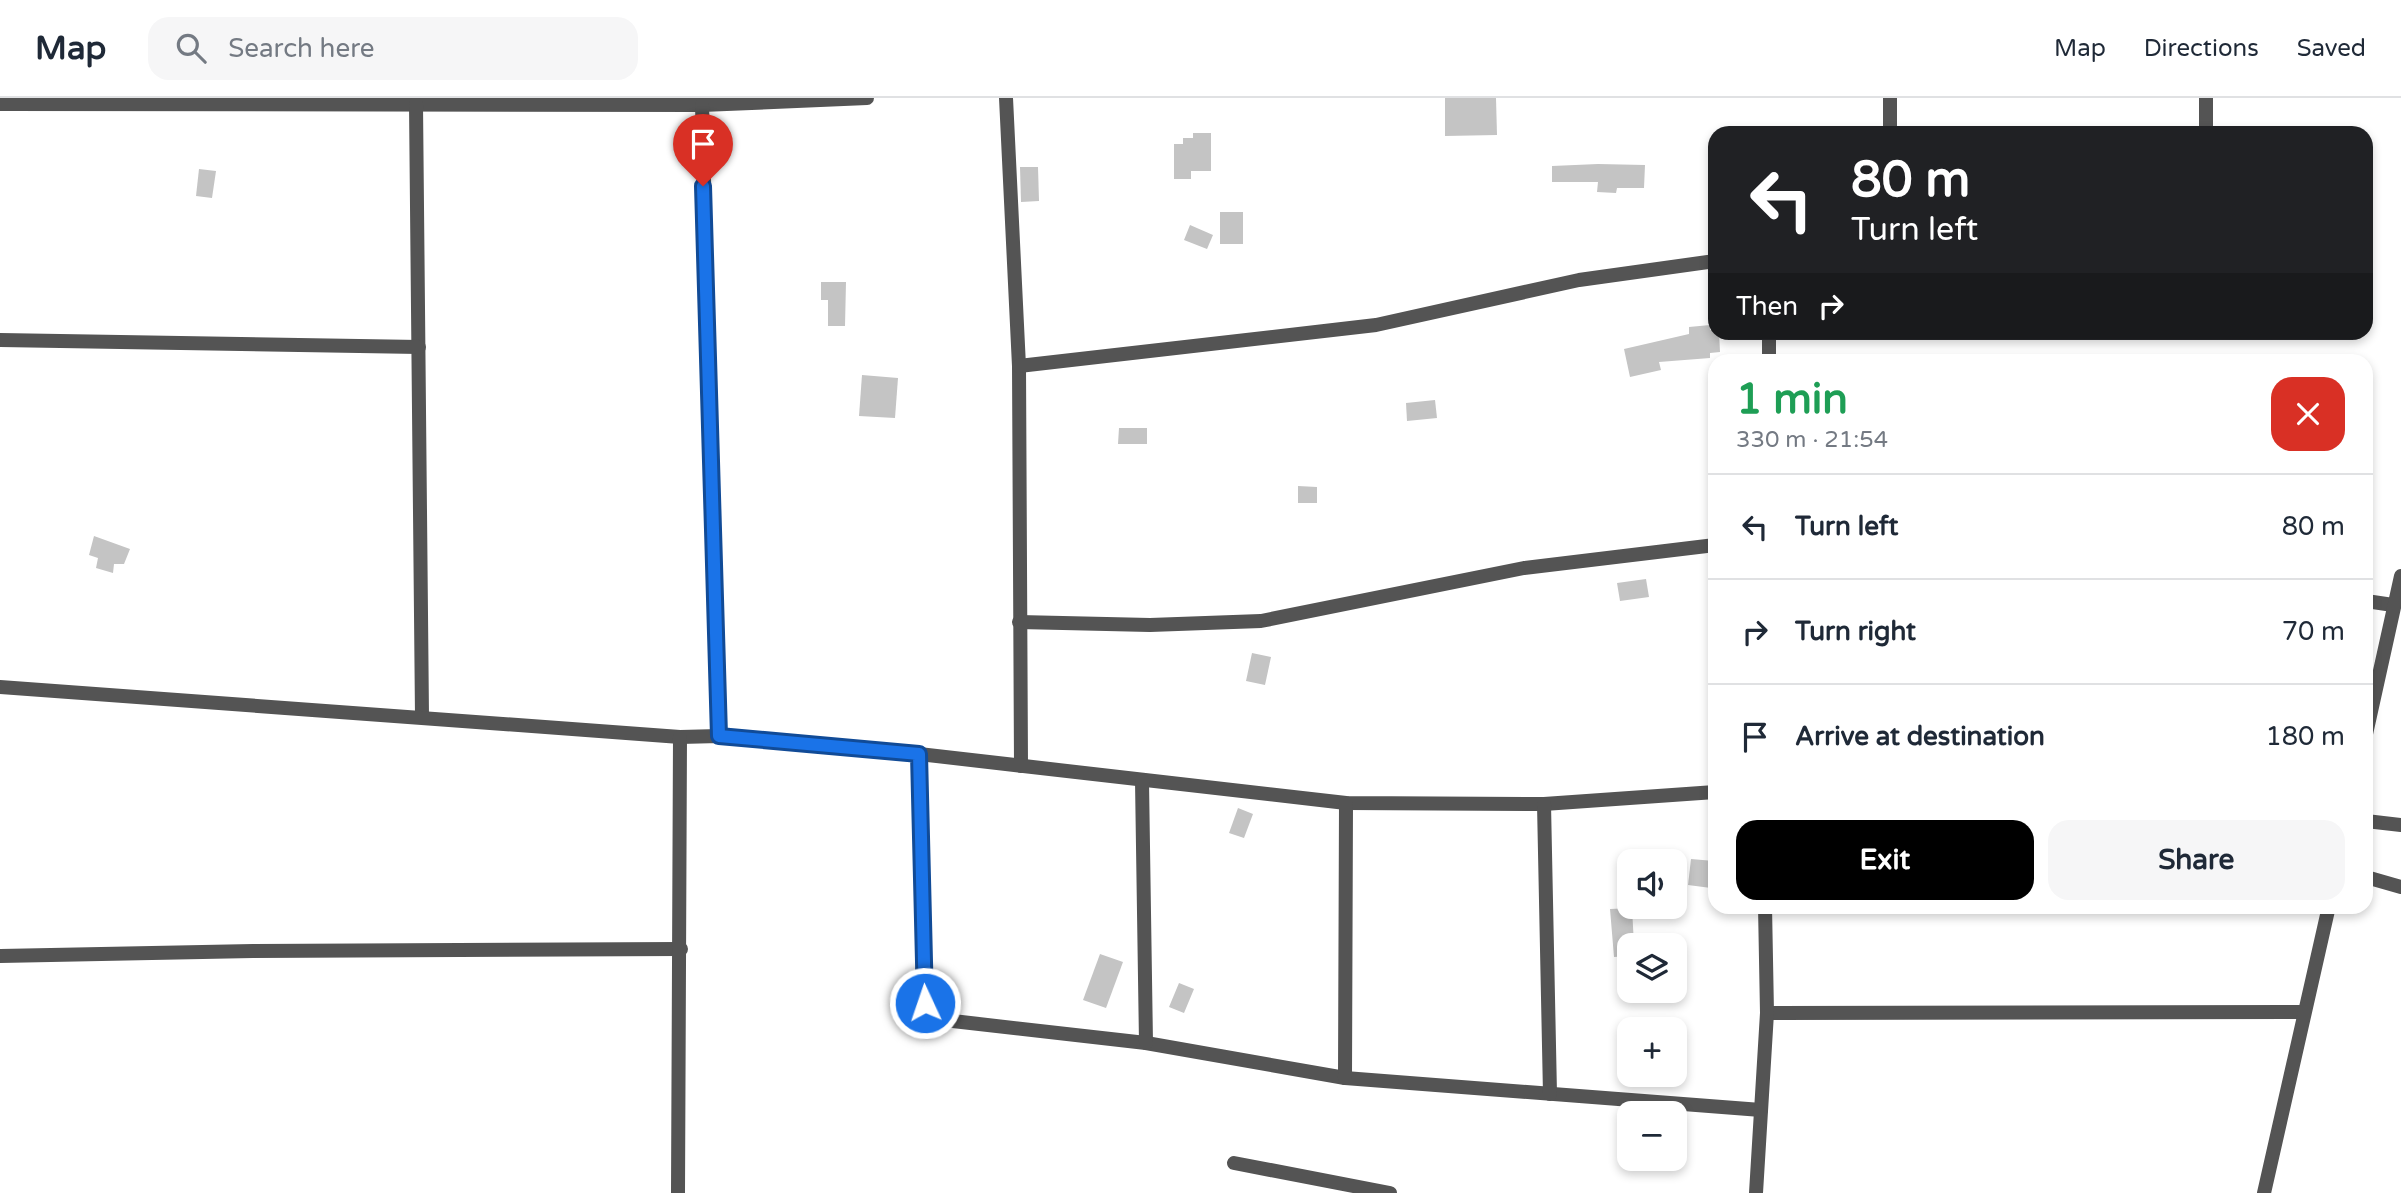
<!DOCTYPE html>
<meta charset="utf-8">
<style>
:root{--surface:#fff;--page:#f6f6f7;--text:#1f2937;--muted:#747a83;--line:#e0e1e3;--accent:#000}
body{margin:0;font-family:"Varela Round",sans-serif;background:var(--page);color:var(--text);height:100vh;display:flex;flex-direction:column;font-size:26px;white-space:nowrap}
*{box-sizing:border-box;margin:0}
p{font-size:23px;color:var(--muted)}
.icon{flex:none;width:38px;height:38px;fill:none;stroke:currentColor;stroke-width:2;stroke-linecap:round;stroke-linejoin:round}
.map{position:relative;flex:1;overflow:hidden}
.drawer{position:absolute;left:1708px;top:256px;width:665px;height:560px;display:flex;flex-direction:column;background:var(--surface);border-radius:21px;box-shadow:0 4px 10px #0003}
.drawer>*{flex:none}
.top-card{position:absolute;left:1708px;top:28px;width:665px;height:214px;border-radius:21px;box-shadow:0 4px 10px #0003;background:#202124;color:#fff;overflow:hidden}
.fabs{position:absolute;left:1617px;top:751px;display:grid;gap:14px}
.fabs a{display:grid;place-items:center;width:70px;height:70px;border-radius:14px;background:var(--surface);box-shadow:0 4px 10px #0003;font-size:35px}
.pin{position:absolute;display:grid;place-items:center;width:60px;height:60px;color:#fff;margin:-72px -30px;border-radius:50% 50% 50% 0;rotate:-45deg;box-shadow:0 0 7px #0007}
.pin .icon{rotate:45deg}
.me{position:absolute;width:77px;margin:-38px;rotate:357deg;stroke-linejoin:round;filter:drop-shadow(0 0 5px #0008)}
.turn{display:flex;align-items:center;gap:24px;height:147px;padding:0 28px;font-size:32px}
.turn .icon{width:91px;height:91px;stroke-width:2.5}
.turn b{display:block;font-size:49px;line-height:60px}
.then{display:flex;align-items:center;height:66px;padding:0 28px;background:#0003;gap:14px;font-size:26px}
.round{display:grid;place-items:center;flex:none;width:74px;height:74px;border-radius:21px;background:var(--page)}
.summary{display:flex;align-items:center;justify-content:space-between;height:119px;padding:0 28px}
h1{font-size:42px;font-weight:800;line-height:52px;color:#1e9e55}
.action{display:flex;gap:14px;margin-top:auto;padding:14px 28px}
.action a{flex:1;height:80px;border-radius:21px;background:var(--accent);color:#fff;font-size:28px;font-weight:800;line-height:80px;text-align:center}
.action a+a{background:var(--page);color:var(--text)}
ul{padding:0;list-style:none}
li{display:flex;align-items:center;gap:21px;height:105px;padding:0 28px;border-top:2px solid var(--line)}
li div{flex:1}
li b{display:block;font-size:26px}
li em{font-style:normal}
header{display:flex;align-items:center;gap:42px;box-sizing:border-box;height:98px;padding:0 35px;background:var(--surface);border-bottom:2px solid var(--line)}
header strong{font-size:33px}
nav{display:flex;gap:38px;margin-inline-start:auto;font-size:24px}
.search{width:490px;height:63px;background:var(--page);display:flex;align-items:center;gap:18px;box-sizing:border-box;padding:0 24px;border-radius:21px;color:var(--muted);font-size:26px}
.map>svg:first-child{display:block}
</style>
<header>
<strong>Map</strong>
<div class="search"><svg class="icon" aria-label="search" viewBox="0 0 24 24"><circle cx="10" cy="10" r="6"/><path d="M15 15l6 6"/></svg>Search here</div>
<nav><a>Map</a><a>Directions</a><a>Saved</a></nav>
</header>
<div class="map">
<svg width="2401" height="1095" viewBox="0 0 2401 1095">
<rect width="100%" height="100%" fill="#fff"/>
<!-- building -->
<g fill="#c4c4c4">
<polygon points="1445,0 1496,0 1497,37 1445,38"/>
<polygon points="1193,35 1211,35 1211,73 1191,73 1191,81 1174,81 1174,46 1183,46 1183,40 1193,40"/>
<polygon points="1598,66 1645,67 1644,90 1617,90 1616,95 1597,94 1598,84 1552,84 1552,68"/>
<polygon points="1020,69 1038,69 1039,103 1021,104"/>
<polygon points="199,71 216,73 212,100 196,98"/>
<rect x="1220" y="114" width="23" height="32"/>
<polygon points="1190,127 1213,137 1207,151 1184,142"/>
<polygon points="821,184 846,184 845,228 828,228 828,202 821,202"/>
<polygon points="1710,227 1710,232 1719,234 1720,254 1710,255 1710,260 1659,264 1661,272 1630,279 1624,251 1689,236 1689,229"/>
<polygon points="862,277 898,280 895,320 859,318"/>
<polygon points="1435,302 1437,320 1407,323 1406,305"/>
<polygon points="1119,330 1147,330 1147,346 1118,346"/>
<polygon points="1298,388 1317,389 1317,405 1298,405"/>
<polygon points="94,438 130,451 124,466 114,466 113,475 96,470 98,460 89,457"/>
<polygon points="1646,481 1649,499 1620,503 1617,485"/>
<polygon points="1252,555 1271,559 1265,587 1246,583"/>
<polygon points="1238,710 1253,716 1244,740 1229,735"/>
<polygon points="1691,761 1714,763 1711,790 1688,787"/>
<polygon points="1632,810 1634,847 1629,847 1629,858 1614,859 1610,811"/>
<polygon points="1100,856 1123,864 1106,910 1083,902"/>
<polygon points="1179,885 1194,891 1184,915 1169,909"/>
</g>
<g fill="none" stroke-linecap="round" stroke-linejoin="round">
<!-- street -->
<g stroke="#545454" stroke-width="14">
<polyline points="1006,0 1019,268 1021,668"/>
<polyline points="1890,0 1890,35"/>
<polyline points="2206,0 2206,35"/>
<polyline points="0,6 702,7 867,0"/>
<polyline points="416,6 422,618"/>
<polyline points="702,7 719,638"/>
<polyline points="1769,234 1769,262"/>
<polyline points="0,242 419,249"/>
<polyline points="1019,268 1376,227 1579,182 1715,163"/>
<polyline points="2366,503 2393,507"/>
<polyline points="1019,524 1150,527 1261,523 1524,470 1715,447"/>
<polyline points="0,589 680,639 719,638 919,656 1346,705 1544,706 1715,694"/>
<polyline points="2366,636 2401,478"/>
<polyline points="919,656 924,905 944,922 1146,945 1345,980 1761,1012"/>
<polyline points="1142,683 1146,945"/>
<polyline points="1544,706 1550,996"/>
<polyline points="2366,723 2401,727"/>
<polyline points="2366,779 2401,789"/>
<polyline points="0,858 253,853 681,851"/>
<polyline points="1767,915 2304,914"/>
<polyline points="1345,980 1346,705"/>
<polyline points="1234,1065 1390,1095"/>
<polyline points="678,1095 680,639"/>
<polyline points="1756,1095 1767,915 1765,808"/>
<polyline points="2264,1095 2329,808"/>
</g>
</g>
<g fill="none" stroke-linecap="round" stroke-linejoin="round">
<!-- route casing -->
<g stroke="#114b97" stroke-width="18">
<polyline id="route" points="703,88 719,638 919,656 925,905"/>
</g>
<!-- route -->
<use href="#route" stroke="#1a73e8" stroke-width="12"/>
</g>
</svg>
<div class="fabs">
<a><svg class="icon" aria-label="sound" viewBox="0 0 24 24"><path d="M4 9h4l5-4v14l-5-4H4zM17 9q2 3 0 6"/></svg></a>
<a><svg class="icon" aria-label="layers" viewBox="0 0 24 24"><path d="M12 4l9 5-9 5-9-5zM3 14l9 5 9-5"/></svg></a>
<a>+</a>
<a>−</a>
</div>
<div class="pin" style="left:703px;top:88px;background:#d93025"><svg class="icon" aria-label="arrive" viewBox="0 0 24 24"><path d="M6 21V4h12l-3 4 3 4H6"/></svg></div>
<svg class="me" style="left:925px;top:905px" viewBox="-20 -20 40 40"><circle r="17" fill="#1a73e8" stroke="#fff" stroke-width="3"/><path d="M0-11L8 9 0 5-8 9z" fill="#fff"/></svg>
<div class="top-card">
<div class="turn"><svg class="icon" aria-label="left" viewBox="0 0 24 24"><path d="M17 20v-9H6M10 6l-5 5 5 5"/></svg><div><b>80 m</b>Turn left</div></div>
<div class="then">Then<svg class="icon" aria-label="right" viewBox="0 0 24 24"><path d="M7 20v-9h11M14 6l5 5-5 5"/></svg></div>
</div>
<section class="drawer">
<div class="summary"><div><h1>1 min</h1><p>330 m · 21:54</p></div><a class="round" style="background:#d93025;color:#fff"><svg class="icon" aria-label="close" viewBox="0 0 24 24"><path d="M6 6l12 12M18 6L6 18"/></svg></a></div>
<ul>
<li><svg class="icon" aria-label="left" viewBox="0 0 24 24"><path d="M17 20v-9H6M10 6l-5 5 5 5"/></svg><div><b>Turn left</b></div><em>80 m</em></li>
<li><svg class="icon" aria-label="right" viewBox="0 0 24 24"><path d="M7 20v-9h11M14 6l5 5-5 5"/></svg><div><b>Turn right</b></div><em>70 m</em></li>
<li><svg class="icon" aria-label="arrive" viewBox="0 0 24 24"><path d="M6 21V4h12l-3 4 3 4H6"/></svg><div><b>Arrive at destination</b></div><em>180 m</em></li>
</ul>
<div class="action"><a>Exit</a><a>Share</a></div>
</section>
</div>
